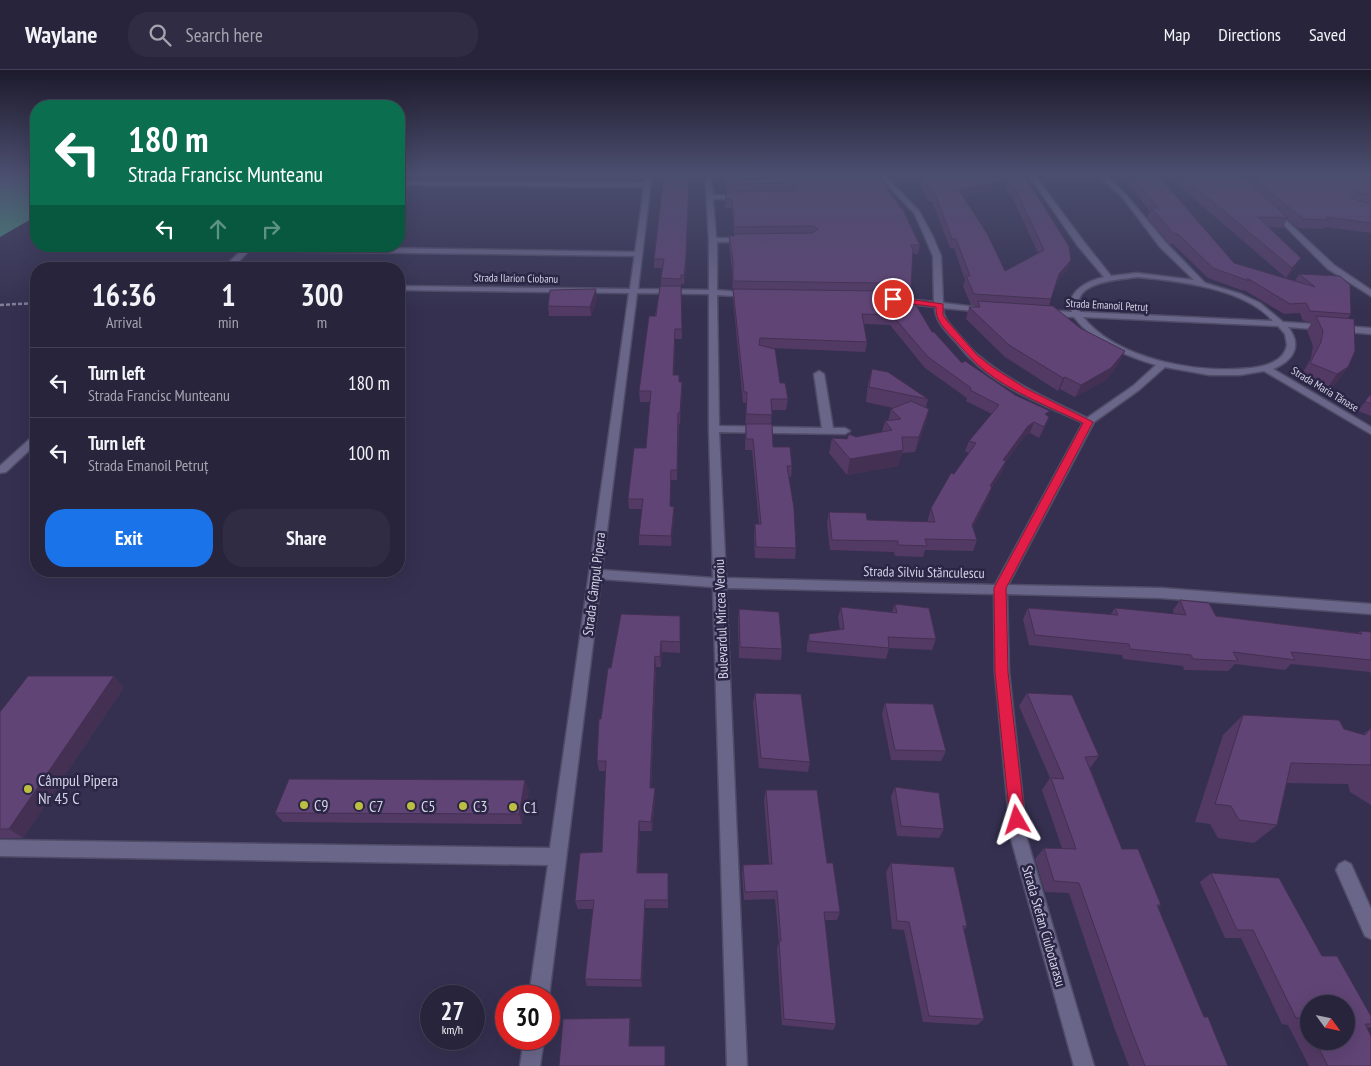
<!DOCTYPE html>
<meta charset="utf-8">
<style>
:root{--surface:#28243c;--page:#302c43;--text:#f1f3f6;--muted:#a5a4af;--line:#444156;--accent:#1a73e8}
body{margin:0;font-family:"PT Sans Narrow",sans-serif;background:var(--page);color:var(--text);height:100vh;display:flex;flex-direction:column;font-size:19px;white-space:nowrap}
*{box-sizing:border-box;margin:0}
p{font-size:16px;color:var(--muted)}
.icon{flex:none;width:28px;height:28px;fill:none;stroke:currentColor;stroke-width:2;stroke-linecap:round;stroke-linejoin:round}
.map{position:relative;flex:1;overflow:hidden}
.panel{position:absolute;left:30px;top:192px;width:375px;height:315px;display:flex;flex-direction:column;background:var(--surface);border-radius:20px;box-shadow:0 5px 20px #0002,0 0 0 1px var(--line)}
.panel>*{flex:none}
.hud{position:absolute;left:30px;top:30px;width:375px;height:152px;border-radius:20px;box-shadow:0 5px 20px #0002,0 0 0 1px var(--line);background:#0b6e4f;color:#fff;overflow:hidden}
.needle{width:32px;rotate:123deg}
.controls{position:absolute;left:1300px;top:925px;display:grid;gap:10px}
.controls a{display:grid;place-items:center;width:55px;height:55px;border-radius:50%;background:var(--surface);box-shadow:0 5px 20px #0002,0 0 0 1px var(--line);font-size:25px}
.speed{position:absolute;left:420px;top:915px;display:flex;gap:10px;font-size:25px;font-weight:700;text-align:center}
.speed>*{display:grid;place-content:center;width:65px;height:65px;border-radius:50%;background:var(--surface);box-shadow:0 5px 20px #0002,0 0 0 1px var(--line);line-height:1}
.speed small{font-size:12px;font-weight:400}
.speed .limit{border:8px solid #d22;background:#fff;color:#111}
.pin{position:absolute;display:grid;place-items:center;width:42px;height:42px;color:#fff;margin:-21px;border:2px solid #fff;border-radius:50%;box-shadow:0 1px 5px #0007}
.me{position:absolute;width:55px;margin:-28px;rotate:354deg;stroke-linejoin:round;filter:drop-shadow(0 0 4px #0008)}
.turn{display:flex;align-items:center;gap:18px;height:105px;padding:0 15px;font-size:22px}
.turn .icon{width:65px;height:65px;stroke-width:2.5}
.turn b{display:block;font-size:35px;line-height:42px}
.lanes{display:flex;align-items:center;height:48px;padding:0 15px;background:#0003;justify-content:center;gap:25px;direction:ltr}
.lanes .off{opacity:.35}
.eta{display:flex;justify-content:space-evenly;align-items:center;height:85px;text-align:center}
.eta b{font-size:30px;font-weight:700;line-height:35px}
.primary-button{display:flex;gap:10px;margin-top:auto;padding:10px 15px}
.primary-button a{flex:1;height:58px;border-radius:20px;background:var(--accent);color:#fff;font-size:20px;font-weight:700;line-height:58px;text-align:center}
.primary-button a+a{background:var(--page);color:var(--text)}
ul{padding:0;list-style:none}
li{display:flex;align-items:center;gap:15px;height:70px;padding:0 15px;border-top:1px solid var(--line)}
li div{flex:1}
li b{display:block;font-size:19px}
li em{font-style:normal}
header{display:flex;align-items:center;gap:30px;box-sizing:border-box;height:70px;padding:0 25px;background:var(--surface);border-bottom:1px solid var(--line)}
header strong{font-size:24px}
nav{display:flex;gap:28px;margin-inline-start:auto;font-size:18px}
.search{width:350px;height:45px;background:var(--page);display:flex;align-items:center;gap:12px;box-sizing:border-box;padding:0 18px;border-radius:20px;color:var(--muted);font-size:19px}
.map>svg:first-child{display:block}
</style>
<header>
<strong>Waylane</strong>
<div class="search"><svg class="icon" aria-label="search" viewBox="0 0 24 24"><circle cx="10" cy="10" r="6"/><path d="M15 15l6 6"/></svg>Search here</div>
<nav><a>Map</a><a>Directions</a><a>Saved</a></nav>
</header>
<div class="map">
<svg width="1371" height="996" viewBox="0 0 1371 996">
<rect width="100%" height="100%" fill="#353050"/>
<!-- water -->
<polygon fill="#479279" points="0,103 36,103 36,144 33,148 0,167"/>
<g fill="none" stroke-linecap="round" stroke-linejoin="round">
<!-- service casing -->
<g stroke="#504c67" stroke-width="3">
<g id="service">
<polygon points="399,111 647,113 650,115 647,117 399,115"/>
<polygon points="246,176 637,182 641,184 637,186 249,181 231,199 222,199"/>
<polygon points="36,366 36,374 6,402 0,403 0,396 32,367"/>
</g>
</g>
<!-- minor casing -->
<g stroke="#504c67" stroke-width="3">
<g id="minor">
<path d="M646,103h6l-14,116 71,1v-50l-4,-67h6l2,22h29l3,2 -3,2h-29l3,39h30l4,2 -4,2h-29v48l33,3 4,2 -4,2 -33,-2 2,131 103,2 -8,-54 5,-3 5,3 9,54h12l5,3 -5,3 -126,-2 7,146 269,7 88,-162c-38,-18 -82,-34 -112,-64 -7,-6 -12,-14 -18,-20 -9,-10 -18,-19 -18,-32l-41,-5v-4h3l37,4 -1,-46 -8,-19 -11,-24 -38,-40h6l37,38 14,26 8,19 2,47 41,5 4,2 -4,2 -41,-4c0,11 8,17 15,26 7,7 13,16 21,22 32,27 71,44 108,62l46,-32 23,-21c-30,-9 -62,-22 -82,-48l-27,-1 -4,-3 4,-3 25,2c-7,-21 16,-31 32,-35l-26,-31 -51,-73h6l51,69 27,34 26,-3 57,7 -34,-33 -37,-49 -26,-25h6l24,23 39,47 39,40 36,11 19,9 23,19 88,6v6l-83,-7c15,19 5,34 -15,42l98,58v7l-107,-63 -24,4h-31l-44,-8 -26,23 -45,32 -86,163 153,3 210,16v10l-210,-16 -154,-4 2,78 18,167 67,227h-20l-63,-227 -16,-167 -1,-78 -268,-6 21,478h-20l-14,-479 -112,-8 -52,417h-20l19,-131 -548,-9v-16l550,8 79,-555 -230,-3v-4l231,3zM1137,207c42,4 107,11 136,44l-193,-9c-11,-31 39,-32 57,-35zM637,223l72,1v135l4,149 -111,-8zM1083,247l195,9 7,8 2,11c-3,17 -22,21 -36,23 -52,6 -134,-8 -168,-51z"/>
<polygon points="1272,141 1276,141 1334,195 1371,220 1371,226 1328,199 1272,143"/>
<polygon points="1345,791 1351,794 1371,839 1371,869 1365,866 1336,800 1339,794"/>
<polygon points="524,969 544,969 540,996 520,996"/>
</g>
</g>
<!-- path -->
<polyline stroke="#84819b" stroke-width="2.5" stroke-dasharray="4 2" stroke-linecap="butt" points="0,235 36,233"/>
<!-- service -->
<use href="#service" fill="#6a668a" fill-rule="evenodd"/>
<!-- minor -->
<use href="#minor" fill="#6a668a" fill-rule="evenodd"/>
</g>
<!-- wall -->
<g fill="#533a65" fill-rule="evenodd">
<polygon points="664,103 686,196 684,214 681,214 682,269 675,269 674,305 679,312 682,312 682,322 680,354 679,354 677,410 671,410 670,436 674,437 674,447 671,476 639,475 639,465 642,439 629,439 628,429 646,378 650,332 640,332 639,321 661,216 661,208 663,198 654,198 654,189"/>
<polygon points="724,103 879,103 920,175 918,184 913,184 911,217 909,225 932,262 962,293 1049,347 1045,358 1039,368 1030,363 1024,367 1006,391 1002,402 992,417 988,428 973,457 977,470 973,481 925,480 923,487 895,486 894,482 830,480 827,453 829,442 867,450 928,452 928,449 931,438 969,383 965,381 969,371 992,344 966,331 967,328 925,298 890,255 864,254 867,272 865,282 771,278 780,313 788,329 786,340 772,340 771,354 773,377 792,396 791,407 789,407 796,478 795,489 755,488 754,465 755,454 759,454 752,380 745,380 746,333 743,333 733,229 732,200 729,176 729,166 734,166 732,138 725,138 726,123"/>
<path d="M902,103h129l-2,9 42,78 -4,10 -11,13 -7,23 70,57 -13,17 -31,17 -15,-8 -2,2 -53,-34 -39,-38 3,-12h7v-2h-5l-8,-19 2,-6 -11,-32h-4l-18,-47h-4l-13,-25zM1005,117l4,7 2,1 27,58 -33,18 -42,-74z"/>
<polygon points="1122,103 1159,103 1157,104 1234,193 1295,211 1299,204 1351,244 1348,248 1348,297 1337,312 1326,320 1300,308 1311,288 1313,276 1307,260 1312,252 1303,251 1300,243 1284,244 1244,220 1244,221 1208,208 1173,174 1169,174 1147,147 1150,141 1121,105"/>
<polygon points="1164,103 1371,103 1371,163 1325,157 1323,159 1298,158 1287,149 1283,158 1269,157 1296,197 1286,208"/>
<polygon points="597,229 591,246 549,246 548,236"/>
<polygon points="872,299 928,329 926,337 929,339 925,355 915,382 902,383 898,396 847,405 829,383 832,368 847,369 882,362 885,351 888,351 891,339 893,338 866,332 868,314"/>
<polygon points="1371,324 1371,346 1358,341"/>
<polygon points="1180,530 1216,546 1358,563 1360,561 1371,562 1371,604 1370,602 1291,594 1285,600 1235,594 1228,601 1184,600 1183,596 1123,589 1122,585 1029,575 1023,549 1028,538 1110,545 1115,538 1174,544 1173,540"/>
<polygon points="895,534 936,569 932,580 889,578 886,589 807,582 807,575 809,564 840,560 838,547 841,537 892,542"/>
<polygon points="739,539 782,579 781,590 739,588 738,550"/>
<polygon points="680,546 680,583 662,582 661,597 656,597 651,718 655,718 655,728 652,761 640,761 638,803 668,803 668,838 645,838 642,917 587,916 585,909 593,839 578,839 575,831 602,782 606,701 599,701 597,691 601,649 611,598"/>
<polygon points="124,617 23,768 0,768 0,642"/>
<polygon points="755,623 810,692 808,702 759,698 753,633"/>
<polygon points="1027,623 1099,686 1090,698 1122,779 1161,835 1158,837 1204,947 1228,996 1129,996 1114,957 1069,823 1045,822 1035,789 1044,778 1062,778 1042,720 1050,708 1019,636"/>
<polygon points="885,633 946,681 941,691 891,690 882,644"/>
<polygon points="1243,645 1344,659 1362,665 1371,658 1371,735 1350,722 1348,714 1287,713 1277,755 1254,773 1218,768 1210,754 1195,752 1223,665"/>
<polygon points="895,717 944,759 939,768 897,766 891,727"/>
<polygon points="529,720 522,754 283,752 275,743"/>
<polygon points="766,720 827,793 840,842 837,850 825,850 836,954 833,960 782,955 777,879 779,873 775,829 744,830 742,803 743,795 769,794 764,730"/>
<polygon points="891,793 967,856 964,860 984,949 977,955 923,952 904,860 892,859 886,802"/>
<path d="M1211,803l111,83 49,60v11l-4,1 4,38h-62l-21,-41 -6,-1 -41,-86h-16l-25,-56zM1309,934l37,37h-37z"/>
</g>
<!-- shaded-wall -->
<g fill="#433052">
<polygon points="888,103 902,103 887,106"/>
<polygon points="1032,103 1029,112 1022,113 1024,105"/>
<polygon points="689,109 686,196 684,214 684,205"/>
<polygon points="1007,109 1005,117 957,129 959,120"/>
<polygon points="1301,188 1296,197 1286,208 1292,198"/>
<polygon points="1071,190 1067,200 1055,214 1059,204"/>
<polygon points="596,219 597,229 591,246 590,237"/>
<polygon points="675,259 675,269 673,315 673,305"/>
<polygon points="1125,281 1119,293 1106,310 1075,327 1081,315"/>
<polygon points="1348,297 1337,312 1326,320 1337,304"/>
<polygon points="1065,307 1060,319 1058,321 1063,308"/>
<polygon points="682,312 682,322 680,354 680,343"/>
<polygon points="929,339 925,355 915,382 919,367"/>
<polygon points="1049,347 1045,358 1039,368 1044,357"/>
<polygon points="1034,352 1030,363 1024,367 1006,391 1002,402 986,427 990,416 1003,390 1028,356"/>
<polygon points="903,380 898,396 847,405 850,389"/>
<polygon points="992,417 988,428 968,466 972,455"/>
<polygon points="674,437 674,447 671,476 671,466"/>
<polygon points="661,571 662,582 661,597 660,587"/>
<polygon points="655,586 656,597 650,727 650,718"/>
<polygon points="114,606 124,617 23,768 9,759"/>
<polygon points="525,710 529,720 522,754 519,744"/>
<polygon points="655,718 655,728 652,761 651,752"/>
<polygon points="639,751 640,761 638,811 637,803"/>
<polygon points="645,830 645,838 642,917 641,910"/>
<polygon points="630,948 631,955 630,982 629,976"/>
</g>
<!-- building -->
<g fill="#604475" stroke="#433052" fill-rule="evenodd">
<polygon points="664,103 689,103 686,187 684,205 681,205 681,209 661,208 664,189 654,189"/>
<polygon points="725,103 879,103 893,128 895,128 900,138 902,138 920,175 911,175 913,180 911,217 879,213 733,211 733,191 729,166 734,166 734,164 812,163 818,159 812,156 734,157 732,129 726,129 726,122 793,121 798,117 793,113 726,114"/>
<path d="M919,103h113l-8,2 45,71 2,14 -12,14 -8,25 -77,-5 -8,-18h4l-14,-37h-4l-18,-47h-4zM1007,109l4,7h3l30,64 -39,21 -17,-36 -29,-45z"/>
<polygon points="1129,103 1156,103 1234,193 1315,217 1299,204 1340,206 1350,215 1351,244 1310,241 1306,233 1290,234 1247,208 1249,211 1213,198 1178,164 1174,164 1151,138 1158,138"/>
<polygon points="1178,103 1233,103 1252,115 1288,148 1258,147 1301,188 1292,198"/>
<polygon points="1248,103 1371,103 1371,126 1356,122 1351,126 1353,129 1371,134 1371,153 1326,147 1329,150 1303,149"/>
<polygon points="660,216 681,216 682,259 675,259 673,305 679,305 679,312 682,312 680,343 678,343 677,400 671,400 670,436 674,437 671,466 639,465 643,429 628,429 634,378 646,378 651,321 639,321 649,246 656,246"/>
<polygon points="596,219 590,237 548,236 550,220"/>
<polygon points="733,219 879,221 910,225 932,262 934,262 962,293 965,291 1015,325 1050,341 1045,344 1049,347 1044,357 1034,352 1028,356 1003,390 1006,391 990,416 992,417 972,455 977,470 925,469 927,476 898,475 898,471 832,470 829,442 866,443 867,450 935,452 931,438 951,403 954,404 976,373 969,371 999,335 970,320 971,318 928,287 892,245 862,244 867,272 760,268 759,275 775,279 780,313 785,313 788,329 771,329 772,345 746,344 747,322 744,322"/>
<polygon points="978,231 1053,236 1080,258 1125,281 1111,298 1081,315 1065,307 1063,308 1009,275 969,237 980,237"/>
<polygon points="1316,246 1354,249 1355,281 1348,297 1337,304 1310,293 1321,272 1323,261"/>
<polygon points="872,299 888,302 928,329 869,317"/>
<polygon points="1371,324 1371,334 1365,331"/>
<polygon points="911,331 929,339 919,367 902,367 903,380 850,389 832,368 847,369 849,364 856,367 892,360 885,351 901,349 891,339"/>
<polygon points="746,354 772,354 773,377 790,377 792,396 787,396 794,438 796,478 756,477 755,454 761,454 753,369 746,369"/>
<polygon points="1180,530 1209,533 1216,546 1362,564 1360,561 1371,562 1371,590 1291,582 1295,590 1233,582 1238,591 1193,589 1191,585 1130,579 1129,574 1035,565 1028,538 1118,545 1115,538 1186,545"/>
<polygon points="895,534 929,538 936,569 888,567 889,578 809,571 809,564 844,559 841,537 897,543"/>
<polygon points="739,539 779,542 782,579 740,577"/>
<polygon points="621,544 680,546 680,572 661,571 660,587 655,586 650,718 655,718 651,752 639,751 637,803 668,803 668,830 645,830 641,910 585,909 594,830 575,831 580,783 602,782 606,691 597,691 599,649 601,649 608,598 611,598"/>
<polygon points="28,606 114,606 9,759 0,759 0,642"/>
<polygon points="755,623 801,624 810,692 761,688"/>
<polygon points="1027,623 1072,625 1099,686 1085,687 1122,779 1138,779 1161,835 1157,835 1204,947 1208,947 1228,996 1145,996 1127,949 1079,813 1054,811 1044,778 1076,779 1051,708 1064,709"/>
<polygon points="885,633 933,634 946,681 895,680"/>
<polygon points="1243,645 1339,650 1344,659 1365,665 1371,658 1371,695 1291,693 1277,755 1239,750 1231,736 1215,734"/>
<polygon points="289,709 525,710 519,744 275,743"/>
<polygon points="895,717 939,723 944,759 901,756"/>
<polygon points="766,720 817,720 827,793 833,793 840,842 824,842 836,954 784,949 779,871 781,871 777,821 745,822 743,795 772,794"/>
<polygon points="891,793 954,797 967,856 963,856 984,949 929,946 909,852 897,851"/>
<polygon points="1211,803 1279,808 1322,886 1337,886 1371,946 1371,954 1365,954 1371,966 1371,996 1328,996 1315,971 1346,971 1346,934 1309,934 1309,960 1303,948 1296,948 1253,860 1237,860"/>
<polygon points="630,948 629,976 665,976 665,996 559,996 563,949"/>
</g>
<!-- sky -->
<linearGradient id="sky" x2="0" y2="1"><stop stop-color="#1d1a2c"/><stop offset="0.43" stop-color="#4b4e6f"/><stop offset="1" stop-color="#4b4e6f" stop-opacity="0"/></linearGradient>
<rect width="1371" height="242" fill="url(#sky)"/>
<!-- route -->
<path fill="#e11d48" stroke="#92132f" d="M893,227l50,7v11l5,7 29,33 15,12 33,21 68,34 -87,166 2,84 17,148 -2,5 -6,2 -5,-2 -2,-5 -15,-148 -1,-84 89,-165c-33,-16 -70,-30 -99,-53 -11,-9 -20,-20 -30,-31 -8,-9 -19,-18 -18,-32l-46,-6v-3z"/>
<!-- markers -->
<g fill="#bebf42" stroke="#2b2645" stroke-width="2">
<circle cx="28" cy="719" r="5"/>
<circle cx="304" cy="735" r="5"/>
<circle cx="359" cy="736" r="5"/>
<circle cx="411" cy="736" r="5"/>
<circle cx="463" cy="736" r="5"/>
<circle cx="513" cy="737" r="5"/>
</g>
<g text-anchor="middle" stroke-width="5" stroke-linejoin="round" paint-order="stroke">
<!-- far-street labels -->
<g font-size="11" fill="#d4d3e7" stroke="#2b2645">
<text transform="translate(516 208) rotate(1)" y="4">Strada Ilarion Ciobanu</text>
<text transform="translate(1107 235) rotate(3)" y="4">Strada Emanoil Petruț</text>
<text transform="translate(1325 319) rotate(31)" y="4">Strada Maria Tănase</text>
</g>
<!-- street labels -->
<g font-size="14" fill="#d4d3e7" stroke="#2b2645">
<text transform="translate(924 502) rotate(1)" y="5">Strada Silviu Stănculescu</text>
<text transform="translate(594 514) rotate(-83)" y="5">Strada Câmpul Pipera</text>
<text transform="translate(721 549) rotate(-92)" y="5">Bulevardul Mircea Veroiu</text>
<text transform="translate(1044 856) rotate(74)" y="5">Strada Stefan Ciubotarasu</text>
</g>
<!-- near-poi labels -->
<g font-size="16" fill="#d4d3e7" stroke="#2b2645" text-anchor="start">
<text x="38" y="716">Câmpul Pipera<tspan x="38" dy="18">Nr 45 C</tspan></text>
<text x="314" y="741">C9</text>
<text x="369" y="742">C7</text>
<text x="421" y="742">C5</text>
<text x="473" y="742">C3</text>
<text x="523" y="743">C1</text>
</g>
</g>
</svg>
<div class="controls">
<a><svg class="needle" viewBox="-14 -14 28 28"><path d="M0-13l5 13h-10z" fill="#e53935"/><path d="M0 13l5-13h-10z" fill="#a5a4af"/></svg></a>
</div>
<div class="speed"><div>27<small>km/h</small></div><div class="limit">30</div></div>
<div class="pin" style="left:893px;top:229px;background:#d93025"><svg class="icon" aria-label="arrive" viewBox="0 0 24 24"><path d="M6 21V4h12l-3 4 3 4H6"/></svg></div>
<svg class="me" style="left:1017px;top:750px" viewBox="-20 -20 40 40"><path d="M0-17L14 15 0 8-14 15z" fill="#e11d48" stroke="#fff" stroke-width="4"/></svg>
<div class="hud">
<div class="turn"><svg class="icon" aria-label="left" viewBox="0 0 24 24"><path d="M17 20v-9H6M10 6l-5 5 5 5"/></svg><div><b>180 m</b>Strada Francisc Munteanu</div></div>
<div class="lanes"><svg class="icon" aria-label="left" viewBox="0 0 24 24"><path d="M17 20v-9H6M10 6l-5 5 5 5"/></svg><svg class="icon off" aria-label="ahead" viewBox="0 0 24 24"><path d="M12 20V5M6 11l6-6 6 6"/></svg><svg class="icon off" aria-label="right" viewBox="0 0 24 24"><path d="M7 20v-9h11M14 6l5 5-5 5"/></svg></div>
</div>
<section class="panel">
<div class="eta">
<div><b>16:36</b><p>Arrival</p></div>
<div><b>1</b><p>min</p></div>
<div><b>300</b><p>m</p></div>
</div>
<ul>
<li><svg class="icon" aria-label="left" viewBox="0 0 24 24"><path d="M17 20v-9H6M10 6l-5 5 5 5"/></svg><div><b>Turn left</b><p>Strada Francisc Munteanu</p></div><em>180 m</em></li>
<li><svg class="icon" aria-label="left" viewBox="0 0 24 24"><path d="M17 20v-9H6M10 6l-5 5 5 5"/></svg><div><b>Turn left</b><p>Strada Emanoil Petruț</p></div><em>100 m</em></li>
</ul>
<div class="primary-button"><a>Exit</a><a>Share</a></div>
</section>
</div>
